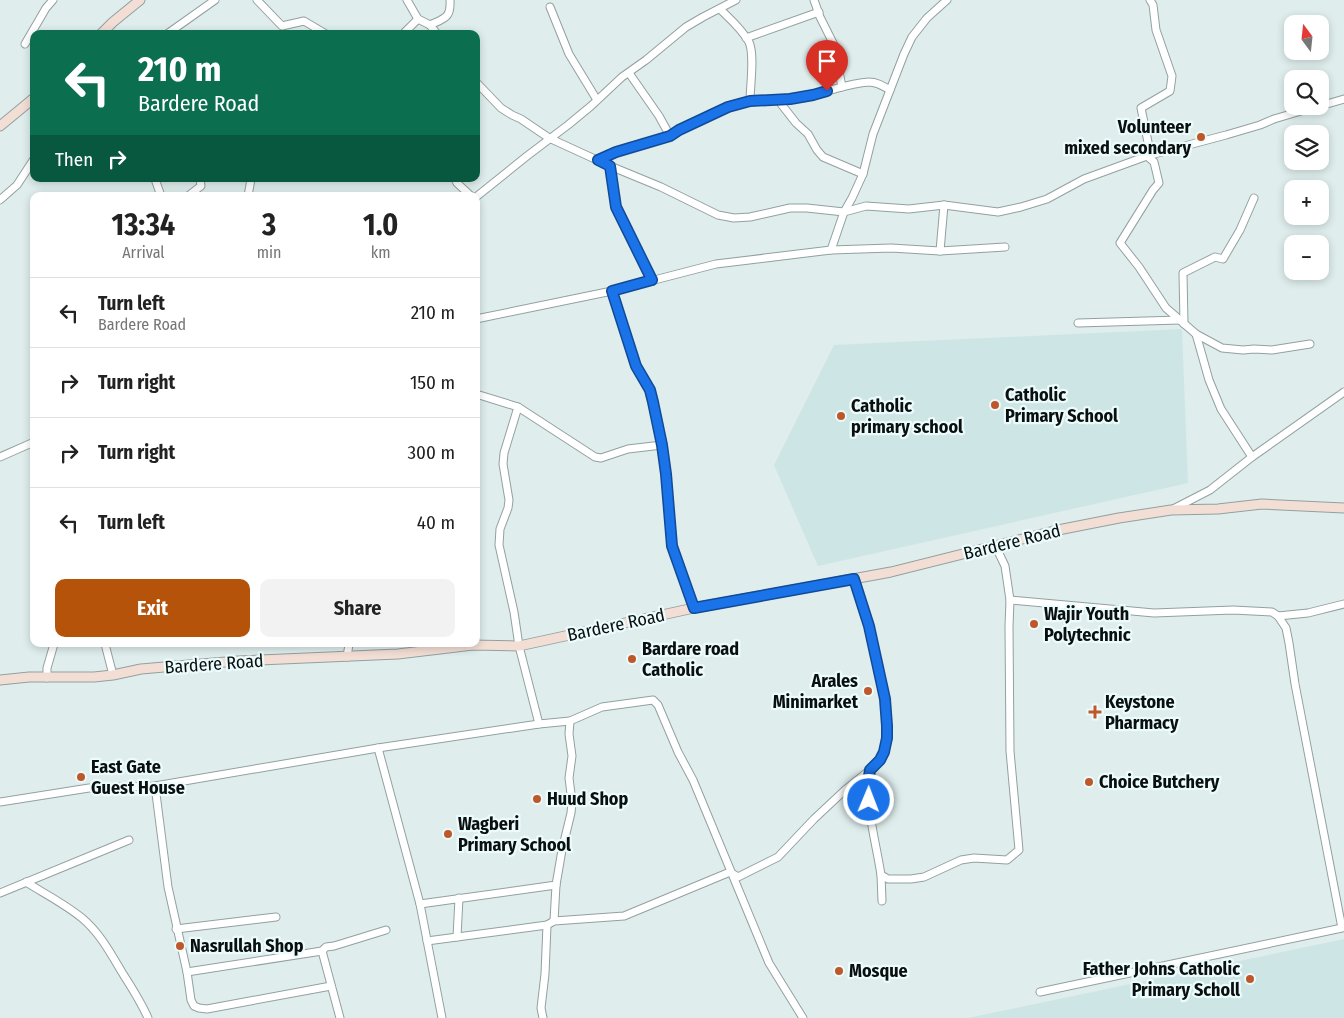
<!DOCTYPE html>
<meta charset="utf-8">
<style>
:root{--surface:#fff;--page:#f2f2f2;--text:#222;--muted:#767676;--line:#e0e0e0;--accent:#b45309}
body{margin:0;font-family:"Fira Sans Condensed",sans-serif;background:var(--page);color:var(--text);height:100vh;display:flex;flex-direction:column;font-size:19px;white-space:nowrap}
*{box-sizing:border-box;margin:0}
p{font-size:16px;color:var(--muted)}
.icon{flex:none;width:28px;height:28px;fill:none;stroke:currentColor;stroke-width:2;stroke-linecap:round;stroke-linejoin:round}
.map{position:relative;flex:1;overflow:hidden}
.side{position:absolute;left:30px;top:192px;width:450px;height:455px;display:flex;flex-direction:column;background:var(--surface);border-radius:10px;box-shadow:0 2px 8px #0003}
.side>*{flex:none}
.guide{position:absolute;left:30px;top:30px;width:450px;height:152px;border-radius:10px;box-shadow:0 2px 8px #0003;background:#0b6e4f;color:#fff;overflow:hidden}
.needle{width:32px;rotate:345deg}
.buttons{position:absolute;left:1284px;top:15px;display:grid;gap:10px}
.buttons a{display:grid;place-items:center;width:45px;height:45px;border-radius:10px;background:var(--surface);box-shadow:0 2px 8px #0003;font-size:25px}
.pin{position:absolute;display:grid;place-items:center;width:42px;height:42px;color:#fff;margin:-51px -21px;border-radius:50% 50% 50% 0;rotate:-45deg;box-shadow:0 0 5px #0007}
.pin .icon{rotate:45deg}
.me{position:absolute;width:55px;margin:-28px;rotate:1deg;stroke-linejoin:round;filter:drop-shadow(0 0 4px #0008)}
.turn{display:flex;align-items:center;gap:18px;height:105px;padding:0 25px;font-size:22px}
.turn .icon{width:65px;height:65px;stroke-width:2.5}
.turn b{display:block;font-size:35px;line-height:42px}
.then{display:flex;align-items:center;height:48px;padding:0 25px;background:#0003;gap:10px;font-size:19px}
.eta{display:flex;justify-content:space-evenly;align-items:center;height:85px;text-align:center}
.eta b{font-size:30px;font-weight:700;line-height:35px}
.button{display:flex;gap:10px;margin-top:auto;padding:10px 25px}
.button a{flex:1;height:58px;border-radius:10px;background:var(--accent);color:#fff;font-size:20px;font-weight:700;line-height:58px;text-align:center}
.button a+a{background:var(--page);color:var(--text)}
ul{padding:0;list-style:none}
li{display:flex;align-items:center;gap:15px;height:70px;padding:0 25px;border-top:1px solid var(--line)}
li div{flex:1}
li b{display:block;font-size:19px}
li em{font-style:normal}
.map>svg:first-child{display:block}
</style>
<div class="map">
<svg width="1344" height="1018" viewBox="0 0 1344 1018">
<rect width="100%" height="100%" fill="#dfeded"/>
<!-- built -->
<g fill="#cde6e5">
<polygon points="1182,329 1188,483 818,566 774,465 834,345"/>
<polygon points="1344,939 1344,1018 968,1018"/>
</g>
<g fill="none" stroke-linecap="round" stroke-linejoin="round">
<!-- street casing -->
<g stroke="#93a0a0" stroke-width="9">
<g id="street">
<polyline points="257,0 282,26 304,21 326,34"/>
<polyline points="407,0 418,19 430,25 437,34"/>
<polyline points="814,0 820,17 834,45 842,87"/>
<polyline points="1150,0 1153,5 1156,30 1172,76 1170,91 1141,108 1149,147 1147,156 1154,162 1159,183 1153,190 1120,243 1139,267 1166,308 1196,334 1222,348 1243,350 1254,349 1272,350 1310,344"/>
<polyline points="550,7 569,54 597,100"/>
<path d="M720,9c10,10 22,20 29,33 6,13 1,44 1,59"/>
<path d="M430,25c15,-7 21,-7 20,-25"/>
<polyline points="167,34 215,0"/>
<polyline points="403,34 418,19"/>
<polyline points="746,38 819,12"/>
<polyline points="25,44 46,8 53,0"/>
<polyline points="629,73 659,116 670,136"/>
<polyline points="476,82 501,108 512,115 521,119 549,138 610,166 661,187 718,215 734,218 750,217 790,208 807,208 844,212 866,206 909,209 944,205 998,212 1021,207 1047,199 1084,179 1147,156 1226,135 1260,125 1274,119 1318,106"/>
<polyline points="778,100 796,123 808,134 817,150 823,157 863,174"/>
<polyline points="1320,106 1344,99"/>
<path d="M598,160c15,-6 31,-12 47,-17 8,-2 18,-4 25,-8 19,-9 40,-21 59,-29 26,-9 56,-5 83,-11 19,-4 37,-12 57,-13 8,0 14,4 21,8"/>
<polyline points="610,166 616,207 653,280"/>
<polyline points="155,179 161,196"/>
<polyline points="455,179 457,183 471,196"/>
<polyline points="188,196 201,186 200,179"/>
<polyline points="248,196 251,179"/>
<polyline points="476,197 527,156 568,125 591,106 622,77 646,60 686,27 703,17 736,0"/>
<polyline points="0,200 17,185 34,159"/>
<polyline points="831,250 844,212 852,198 863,174 873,134 904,54 912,37 927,18 947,0"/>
<polyline points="940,251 944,205"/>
<polyline points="612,291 636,366 650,390 653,402 662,445 668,488 672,546 694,608"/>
<polyline points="476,319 612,291 716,264 831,250 891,248 940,251 1005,247"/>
<polyline points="1078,323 1180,320"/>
<polyline points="1184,324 1183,273 1215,257 1223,259 1240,230 1254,198"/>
<polyline points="1196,334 1209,380 1221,409 1252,457"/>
<polyline points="476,394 518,407 595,457 601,458 628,449 662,445"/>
<polyline points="518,407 504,453 503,464 509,500 508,508 500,529 499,545 514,612 519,646 539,724"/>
<polyline points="0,457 34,442"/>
<polyline points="1173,509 1210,490 1252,457 1344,392"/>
<polyline points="1010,600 1154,613 1233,610 1272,612 1278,616 1286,628 1289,643 1295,684 1342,928 1040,992"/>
<polyline points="1278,616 1308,613 1344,604"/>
<polyline points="105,644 113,675"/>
<polyline points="347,657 349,644"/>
<polyline points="47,678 47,668 54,644"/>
<polyline points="378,748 420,904 442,1018"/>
<path d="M870,770c-6,34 6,71 11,105l7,4h23l13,-2 37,-17 13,-2 33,2 12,-10 -9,-99 -1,-125 1,-26 -5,-34 -10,-21"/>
<polyline points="155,786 168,887 187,972 191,1000 194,1006 199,1008 207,1009 331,986"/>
<polyline points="0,802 89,788 155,786 378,748 539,724 570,721 602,707 653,700 658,705 678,752 693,780 769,963 803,1018"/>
<polyline points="730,872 738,877 778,857 814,819 845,790 870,770 880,760 885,752 887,738 887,726 885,699 869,626 854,579"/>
<polyline points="881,875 882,901"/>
<path d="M26,882c19,12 39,22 56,36 18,15 29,36 41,56 9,14 18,28 25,44"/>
<polyline points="0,893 129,840"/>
<polyline points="420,904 556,885"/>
<polyline points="554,921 556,885 562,850 571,813 572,802 569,778 572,756 569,734 570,721"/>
<polyline points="176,929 276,917"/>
<polyline points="457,937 459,898"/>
<polyline points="427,941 547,925 554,921 624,916 730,872"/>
<polyline points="322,951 340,1018"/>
<polyline points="187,972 322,951 326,947 334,946 386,930"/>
<polyline points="543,1018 541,1008 545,974 547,925"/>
</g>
</g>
<!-- secondary casing -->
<g stroke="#93a0a0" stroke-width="11">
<g id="secondary">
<polyline points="101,34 113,22 140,0"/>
<polyline points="0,126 34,98"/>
<polyline points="0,680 29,677 94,677 113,675 141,669 164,667 238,661 398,654 473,645 519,646 694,608 891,572 1058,530 1119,518 1171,510 1218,509 1262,504 1344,508"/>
</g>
</g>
<!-- street -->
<use href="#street" stroke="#fff" stroke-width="7"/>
<!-- secondary -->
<use href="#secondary" stroke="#f3ded5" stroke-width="9"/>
</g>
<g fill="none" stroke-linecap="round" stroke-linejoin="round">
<!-- route casing -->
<g stroke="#114b97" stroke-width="12">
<polyline id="route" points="827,91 813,95 790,99 750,101 728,107 679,130 670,136 616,152 598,160 610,166 616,207 652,280 612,291 636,366 650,390 653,402 662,445 666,474 672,546 694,608 854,579 869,626 885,699 887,726 887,738 884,752 880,760 870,770 868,783 869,800"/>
</g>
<!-- route -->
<use href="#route" stroke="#1a73e8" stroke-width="9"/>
</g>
<!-- markers -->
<g fill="#be582b" stroke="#ecfbfb" stroke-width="2">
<circle cx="1201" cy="137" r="5"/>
<circle cx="995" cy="405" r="5"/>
<circle cx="841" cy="416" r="5"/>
<circle cx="1034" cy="624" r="5"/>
<circle cx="632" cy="659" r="5"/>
<circle cx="868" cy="691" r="5"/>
<path d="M1092.5 704.5h5v5h5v5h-5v5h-5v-5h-5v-5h5z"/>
<circle cx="81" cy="777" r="5"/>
<circle cx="1089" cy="782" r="5"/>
<circle cx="537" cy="799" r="5"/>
<circle cx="448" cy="834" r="5"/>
<circle cx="180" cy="946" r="5"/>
<circle cx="839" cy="971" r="5"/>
<circle cx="1250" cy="979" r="5"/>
</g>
<g text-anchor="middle" stroke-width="4.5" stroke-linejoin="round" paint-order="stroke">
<!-- poi labels -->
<g font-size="18" font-weight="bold" fill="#0a0f0f" stroke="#ecfbfb" text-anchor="start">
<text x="1191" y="133" text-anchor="end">Volunteer<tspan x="1191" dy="21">mixed secondary</tspan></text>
<text x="1005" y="401">Catholic<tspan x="1005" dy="21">Primary School</tspan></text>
<text x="851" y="412">Catholic<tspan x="851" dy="21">primary school</tspan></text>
<text x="1044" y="620">Wajir Youth<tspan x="1044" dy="21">Polytechnic</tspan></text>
<text x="642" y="655">Bardare road<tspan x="642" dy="21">Catholic</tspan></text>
<text x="858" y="687" text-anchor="end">Arales<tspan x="858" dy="21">Minimarket</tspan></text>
<text x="1105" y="708">Keystone<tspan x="1105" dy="21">Pharmacy</tspan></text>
<text x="91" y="773">East Gate<tspan x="91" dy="21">Guest House</tspan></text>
<text x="1099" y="788">Choice Butchery</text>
<text x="547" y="805">Huud Shop</text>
<text x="458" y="830">Wagberi<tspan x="458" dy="21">Primary School</tspan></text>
<text x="190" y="952">Nasrullah Shop</text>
<text x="1240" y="975" text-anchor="end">Father Johns Catholic<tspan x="1240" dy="21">Primary Scholl</tspan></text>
<text x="849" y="977">Mosque</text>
</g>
<!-- street labels -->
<g font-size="18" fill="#0a0f0f" stroke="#ecfbfb">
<text transform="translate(1012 542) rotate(-14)" y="6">Bardere Road</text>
<text transform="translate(616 625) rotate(-12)" y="6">Bardere Road</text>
<text transform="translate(214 664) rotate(-4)" y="6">Bardere Road</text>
</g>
</g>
</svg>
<div class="buttons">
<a><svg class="needle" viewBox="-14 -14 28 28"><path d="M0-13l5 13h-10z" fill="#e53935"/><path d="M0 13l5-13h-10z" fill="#767676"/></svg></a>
<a><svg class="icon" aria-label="search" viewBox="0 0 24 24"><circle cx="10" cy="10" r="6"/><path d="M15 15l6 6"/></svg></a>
<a><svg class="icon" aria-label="layers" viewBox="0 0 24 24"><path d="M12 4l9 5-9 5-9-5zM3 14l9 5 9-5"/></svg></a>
<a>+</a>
<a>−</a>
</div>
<div class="pin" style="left:827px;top:91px;background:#d93025"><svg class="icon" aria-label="arrive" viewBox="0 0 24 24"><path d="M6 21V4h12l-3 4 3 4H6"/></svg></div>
<svg class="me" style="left:869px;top:800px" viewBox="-20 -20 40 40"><circle r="17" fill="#1a73e8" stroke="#fff" stroke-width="3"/><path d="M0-11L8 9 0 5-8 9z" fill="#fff"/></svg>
<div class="guide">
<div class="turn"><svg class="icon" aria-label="left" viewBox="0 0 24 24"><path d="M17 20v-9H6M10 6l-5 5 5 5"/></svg><div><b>210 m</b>Bardere Road</div></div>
<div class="then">Then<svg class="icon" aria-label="right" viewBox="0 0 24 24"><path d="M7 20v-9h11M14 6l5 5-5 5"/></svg></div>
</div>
<section class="side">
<div class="eta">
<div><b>13:34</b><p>Arrival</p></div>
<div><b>3</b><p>min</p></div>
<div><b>1.0</b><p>km</p></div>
</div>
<ul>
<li><svg class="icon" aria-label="left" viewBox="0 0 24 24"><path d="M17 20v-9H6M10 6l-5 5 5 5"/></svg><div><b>Turn left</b><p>Bardere Road</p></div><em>210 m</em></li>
<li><svg class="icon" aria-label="right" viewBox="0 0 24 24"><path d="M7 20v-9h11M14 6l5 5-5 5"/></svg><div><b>Turn right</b></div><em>150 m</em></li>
<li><svg class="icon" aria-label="right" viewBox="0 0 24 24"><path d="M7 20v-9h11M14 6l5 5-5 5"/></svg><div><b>Turn right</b></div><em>300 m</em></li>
<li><svg class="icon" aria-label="left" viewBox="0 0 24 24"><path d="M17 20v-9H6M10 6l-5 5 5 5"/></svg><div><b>Turn left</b></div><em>40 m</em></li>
</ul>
<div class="button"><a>Exit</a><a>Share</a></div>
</section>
</div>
